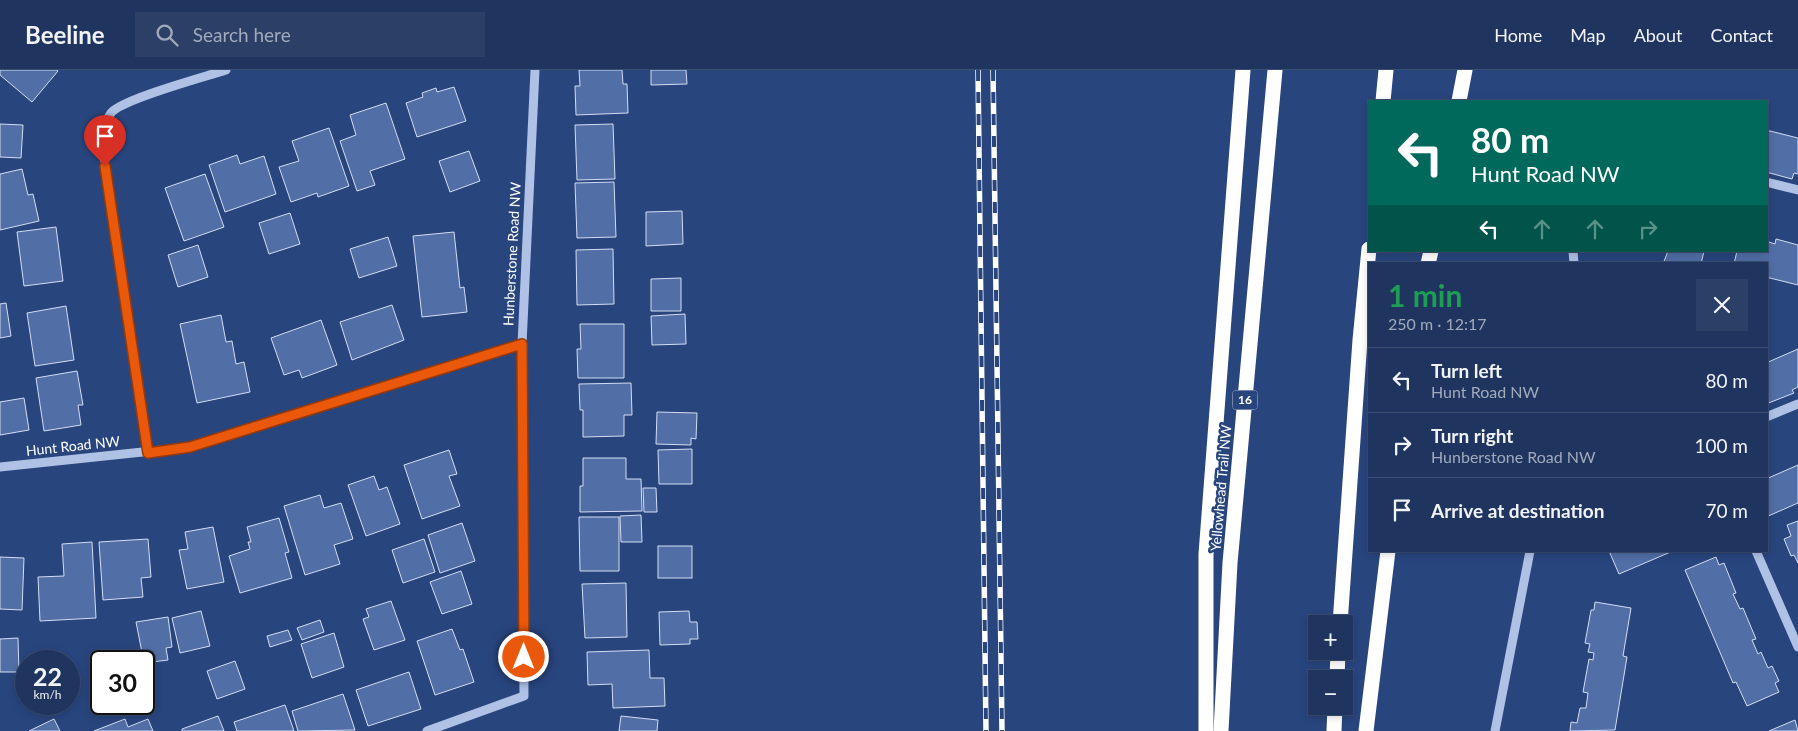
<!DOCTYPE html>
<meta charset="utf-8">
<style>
:root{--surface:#1f345e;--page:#2c3f67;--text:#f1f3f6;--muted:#a1aabc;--line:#3c4f73}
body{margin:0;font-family:Lato,sans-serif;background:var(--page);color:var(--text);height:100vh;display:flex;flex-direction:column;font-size:19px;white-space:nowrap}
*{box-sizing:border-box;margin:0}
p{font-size:16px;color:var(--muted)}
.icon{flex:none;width:28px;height:28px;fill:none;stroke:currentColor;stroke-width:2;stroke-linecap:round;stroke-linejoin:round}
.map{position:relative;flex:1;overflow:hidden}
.sheet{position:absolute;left:1368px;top:192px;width:400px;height:290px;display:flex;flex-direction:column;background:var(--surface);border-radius:0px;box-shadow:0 2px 8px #0003,0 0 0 1px var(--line)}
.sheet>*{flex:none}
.guide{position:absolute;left:1368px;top:30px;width:400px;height:152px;border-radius:0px;box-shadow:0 2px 8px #0003,0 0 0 1px var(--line);background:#00695c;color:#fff;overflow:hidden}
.fabs{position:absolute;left:1308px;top:545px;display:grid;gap:10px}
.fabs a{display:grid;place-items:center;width:45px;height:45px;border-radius:0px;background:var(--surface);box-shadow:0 2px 8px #0003,0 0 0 1px var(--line);font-size:25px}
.speed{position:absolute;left:15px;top:580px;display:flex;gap:10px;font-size:25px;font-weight:700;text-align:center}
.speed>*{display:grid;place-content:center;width:65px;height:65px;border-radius:50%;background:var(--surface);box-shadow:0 2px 8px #0003,0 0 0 1px var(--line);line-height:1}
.speed small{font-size:12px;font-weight:400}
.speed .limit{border:2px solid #111;border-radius:8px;background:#fff;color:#111}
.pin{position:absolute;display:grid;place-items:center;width:42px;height:42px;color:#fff;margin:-51px -21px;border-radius:50% 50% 50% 0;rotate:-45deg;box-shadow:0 0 5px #0007}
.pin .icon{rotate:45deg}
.me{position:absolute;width:55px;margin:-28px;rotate:0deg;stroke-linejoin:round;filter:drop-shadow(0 0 4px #0008)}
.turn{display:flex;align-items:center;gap:18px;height:105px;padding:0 20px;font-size:22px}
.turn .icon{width:65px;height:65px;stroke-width:2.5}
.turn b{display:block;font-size:35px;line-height:42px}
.lanes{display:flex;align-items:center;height:48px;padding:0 20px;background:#0003;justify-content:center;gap:25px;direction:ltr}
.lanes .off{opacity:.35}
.round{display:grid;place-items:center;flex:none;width:52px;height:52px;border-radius:0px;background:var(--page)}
.head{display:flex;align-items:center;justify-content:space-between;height:85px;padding:0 20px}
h1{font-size:30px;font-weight:700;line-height:38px;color:#1e9e55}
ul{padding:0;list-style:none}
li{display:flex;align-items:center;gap:15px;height:65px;padding:0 20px;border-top:1px solid var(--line)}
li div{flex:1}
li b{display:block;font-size:19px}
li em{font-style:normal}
header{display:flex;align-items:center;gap:30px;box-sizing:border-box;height:70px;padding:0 25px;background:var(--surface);border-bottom:1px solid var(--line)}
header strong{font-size:24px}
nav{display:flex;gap:28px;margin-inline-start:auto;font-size:18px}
.search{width:350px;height:45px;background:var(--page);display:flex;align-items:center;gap:12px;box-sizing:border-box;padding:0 18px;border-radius:0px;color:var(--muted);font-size:19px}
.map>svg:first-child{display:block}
</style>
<header>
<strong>Beeline</strong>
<div class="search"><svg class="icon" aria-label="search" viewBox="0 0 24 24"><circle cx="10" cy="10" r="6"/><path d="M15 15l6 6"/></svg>Search here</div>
<nav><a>Home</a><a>Map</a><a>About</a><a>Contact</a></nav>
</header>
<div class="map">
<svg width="1798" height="661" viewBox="0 0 1798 661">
<rect width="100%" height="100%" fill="#29457e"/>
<!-- building -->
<g fill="#516ea6" stroke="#d2def4">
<polygon points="0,0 57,0 58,1 32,32 0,5"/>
<polygon points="579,0 622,0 623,14 627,14 628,43 576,45 575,16 580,16"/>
<polygon points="651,0 686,0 687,14 651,15"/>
<polygon points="454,17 466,51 417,67 406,33 423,27 422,23 436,18 437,22"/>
<polygon points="386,33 405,89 370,101 375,115 357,121 340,71 356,65 350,45"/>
<polygon points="0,54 23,55 21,88 0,87"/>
<polygon points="613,54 615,109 577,110 575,55"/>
<polygon points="329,58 349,116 318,127 317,123 291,132 279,97 299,91 292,71"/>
<polygon points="1766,60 1798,68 1798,104 1794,103 1792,109 1766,102"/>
<polygon points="469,81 480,111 450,122 439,91"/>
<polygon points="237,85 240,94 264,86 276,124 225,142 209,95"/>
<polygon points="22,99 28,125 33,124 39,151 0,160 0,104"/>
<polygon points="205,104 224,157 184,171 165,118"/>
<polygon points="614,112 616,167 577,168 575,113"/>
<polygon points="682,141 683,174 646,176 646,142"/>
<polygon points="290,143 300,174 269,184 259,153"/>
<polygon points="56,157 63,211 24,216 17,162"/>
<polygon points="454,162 460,218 464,217 467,242 422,247 413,166"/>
<polygon points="388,167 397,196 359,208 350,179"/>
<polygon points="1776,169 1798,175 1798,215 1766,207 1766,194 1734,194 1737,181 1766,181 1766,171 1775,174"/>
<polygon points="198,175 208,207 178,217 168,185"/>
<polygon points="613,179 614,234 577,235 576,180"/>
<polygon points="1668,181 1704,181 1701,194 1663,194"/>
<polygon points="681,208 681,241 651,241 651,209"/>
<polygon points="6,233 11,266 0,268 0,234"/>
<polygon points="392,235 404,270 352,290 340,252"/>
<polygon points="66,236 74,290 35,296 27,243"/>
<polygon points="685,244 686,274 652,275 651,246"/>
<polygon points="221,245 226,272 232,271 236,294 244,292 250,322 197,333 180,254"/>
<polygon points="321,250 337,295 302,308 299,300 284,305 271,268"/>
<polygon points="580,254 624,254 624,308 578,308 577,279 581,279"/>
<polygon points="1798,279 1798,317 1792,320 1794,323 1766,334 1766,293"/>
<polygon points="77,301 83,335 78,335 81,355 44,361 36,308"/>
<polygon points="631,313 632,345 624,345 624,366 583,367 583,340 580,340 579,314"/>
<polygon points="24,328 29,360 0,365 0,332"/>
<polygon points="657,342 697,343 696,369 691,368 691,375 656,374"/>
<polygon points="692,379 692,414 659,414 658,380"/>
<polygon points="449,380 457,404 449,406 460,436 422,449 404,395"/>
<polygon points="583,388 626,388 626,409 641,409 642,441 580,442 580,416 583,416"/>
<polygon points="1798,395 1798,433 1766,447 1766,409"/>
<polygon points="374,406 379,420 387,417 400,454 366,466 348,415"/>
<polygon points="643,418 656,418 657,442 644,442"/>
<polygon points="320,425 324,438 341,433 353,469 334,475 340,494 305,505 284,436"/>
<polygon points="641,445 642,472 621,472 620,446"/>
<polygon points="579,447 619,447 619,501 580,501"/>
<polygon points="279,448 289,482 285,483 292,508 240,523 229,486 250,479 248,472 251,472 247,457"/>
<polygon points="1798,451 1798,493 1794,485 1791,486 1784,469 1791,466 1787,455"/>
<polygon points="462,453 475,491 440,503 428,465"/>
<polygon points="213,457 224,512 187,519 179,480 188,479 185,462"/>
<polygon points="148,469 151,507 141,508 143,527 103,530 99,472"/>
<polygon points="424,469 435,502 403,513 392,480"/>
<polygon points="92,472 96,548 40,551 38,507 64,506 62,474"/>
<rect x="658" y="476" width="34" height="32"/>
<polygon points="1609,481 1673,481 1619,504"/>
<polygon points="0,487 24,488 22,540 0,539"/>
<polygon points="1716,487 1719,495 1724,493 1736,523 1733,524 1740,539 1743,538 1756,569 1752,570 1758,584 1761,582 1768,598 1772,596 1779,611 1775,613 1779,622 1747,636 1736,612 1733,613 1685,500"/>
<polygon points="461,501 472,534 442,544 430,512"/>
<polygon points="626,513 627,567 585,568 582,514"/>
<polygon points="391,531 405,570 374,580 363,549 369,547 366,539"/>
<polygon points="1595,532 1631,538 1623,586 1627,587 1615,660 1570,661 1571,652 1577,653 1580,638 1586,638 1588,623 1583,622 1589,589 1593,590 1594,583 1588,582 1590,574 1585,573 1591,540 1594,540"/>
<polygon points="201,541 210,576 180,583 172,548"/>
<polygon points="689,541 690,552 697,552 698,569 690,569 690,574 660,575 659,542"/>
<polygon points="168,547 172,577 166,578 168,590 144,593 136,552"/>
<polygon points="320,550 324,562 302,570 297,558"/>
<polygon points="452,559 460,580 463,579 474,612 435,625 417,571"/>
<polygon points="288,560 292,570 270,577 267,566"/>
<polygon points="334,563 344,597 312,608 301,574"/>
<polygon points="18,568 19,602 0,602 0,569"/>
<polygon points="649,580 650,608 664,608 665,636 613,638 612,614 588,615 587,582"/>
<polygon points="235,591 245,619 217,629 207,601"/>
<polygon points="151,597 155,612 144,616 144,600"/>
<polygon points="409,602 421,639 368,656 356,620"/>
<polygon points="343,624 355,660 298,661 292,641"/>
<polygon points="285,635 294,661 237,661 234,652"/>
<polygon points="218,646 224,661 182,661 182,659"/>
<polygon points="621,646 658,650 657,661 619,661"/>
<polygon points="54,649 60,661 29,661"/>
<polygon points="125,649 128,657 148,649 153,661 94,661"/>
<polygon points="1795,650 1798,661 1769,661"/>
</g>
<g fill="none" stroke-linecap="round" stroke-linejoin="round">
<!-- minor -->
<g stroke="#afc2e5" stroke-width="9">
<polyline points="1766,112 1798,120"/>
<polyline points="1573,181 1574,194"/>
<polyline points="1766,347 1798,334"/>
<path d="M148,383l-43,-287c-1,-16 -5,-39 6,-53 11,-14 94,-36 115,-43"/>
<polyline points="0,397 190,377 522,274"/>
<polyline points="1756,481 1798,577"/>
<polyline points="427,661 524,626 522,274 535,0"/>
<polyline points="1495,661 1530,481"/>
</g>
<!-- highway -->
<g stroke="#fff" stroke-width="15">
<polyline points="1383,31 1386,0"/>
<polyline points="1459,31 1465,0"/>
<polyline points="1428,194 1431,181"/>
<polyline points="1340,554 1360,270 1369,179"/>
<polyline points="1337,609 1338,581"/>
<polyline points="1206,661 1206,484 1243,0"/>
<polyline points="1221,661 1230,493 1275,0"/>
<polyline points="1334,661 1335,636"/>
<polyline points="1366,661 1388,481"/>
</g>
<!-- rail casing -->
<g stroke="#fff" stroke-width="5.5">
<g id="rail">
<polyline points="978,0 986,661"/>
<polyline points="993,0 1002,661"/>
</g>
</g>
<!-- rail -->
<use href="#rail" stroke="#29457e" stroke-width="4" stroke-dasharray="11" stroke-linecap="butt"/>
</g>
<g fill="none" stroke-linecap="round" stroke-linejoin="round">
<!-- route casing -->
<g stroke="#983908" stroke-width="12">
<polyline id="route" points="105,96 148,383 190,377 522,274 524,587"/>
</g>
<!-- route -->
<use href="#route" stroke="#ea580c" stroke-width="9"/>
</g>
<g text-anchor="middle" stroke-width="5" stroke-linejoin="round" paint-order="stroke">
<!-- shield labels -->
<rect fill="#29457e" stroke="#bfc7d8" stroke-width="1" x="1232.5" y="320.5" width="25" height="19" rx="4"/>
<g font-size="12" font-weight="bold" fill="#fff">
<text x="1245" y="334">16</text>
</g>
<!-- street labels -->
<g font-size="14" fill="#fff" stroke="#29457e">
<text transform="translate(512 184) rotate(-87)" y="5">Hunberstone Road NW</text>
<text transform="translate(73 376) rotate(-6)" y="5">Hunt Road NW</text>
<text transform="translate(1221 418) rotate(-85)" y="5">Yellowhead Trail NW</text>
</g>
</g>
</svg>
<div class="fabs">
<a>+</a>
<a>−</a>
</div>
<div class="speed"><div>22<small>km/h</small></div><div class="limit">30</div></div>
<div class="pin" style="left:105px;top:96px;background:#d93025"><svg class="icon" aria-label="arrive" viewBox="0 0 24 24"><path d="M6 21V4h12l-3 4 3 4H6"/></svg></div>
<svg class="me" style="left:524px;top:587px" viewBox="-20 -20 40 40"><circle r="17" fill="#ea580c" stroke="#fff" stroke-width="3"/><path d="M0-11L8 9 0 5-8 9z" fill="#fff"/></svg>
<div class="guide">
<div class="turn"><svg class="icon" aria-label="left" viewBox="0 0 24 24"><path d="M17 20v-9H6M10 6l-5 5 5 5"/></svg><div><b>80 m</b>Hunt Road NW</div></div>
<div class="lanes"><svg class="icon" aria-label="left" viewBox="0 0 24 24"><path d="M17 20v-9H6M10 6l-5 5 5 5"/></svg><svg class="icon off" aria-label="ahead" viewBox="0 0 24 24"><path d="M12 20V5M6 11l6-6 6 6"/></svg><svg class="icon off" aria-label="ahead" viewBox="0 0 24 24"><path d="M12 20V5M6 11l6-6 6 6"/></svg><svg class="icon off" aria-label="right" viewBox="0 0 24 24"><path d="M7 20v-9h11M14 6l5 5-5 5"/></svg></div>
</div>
<section class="sheet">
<div class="head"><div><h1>1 min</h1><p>250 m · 12:17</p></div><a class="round"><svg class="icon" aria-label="close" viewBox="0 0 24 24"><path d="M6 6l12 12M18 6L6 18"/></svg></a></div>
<ul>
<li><svg class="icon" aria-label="left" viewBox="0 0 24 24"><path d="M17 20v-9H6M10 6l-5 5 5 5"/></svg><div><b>Turn left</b><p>Hunt Road NW</p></div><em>80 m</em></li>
<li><svg class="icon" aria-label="right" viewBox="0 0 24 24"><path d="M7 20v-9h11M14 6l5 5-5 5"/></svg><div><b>Turn right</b><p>Hunberstone Road NW</p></div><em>100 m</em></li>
<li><svg class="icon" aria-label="arrive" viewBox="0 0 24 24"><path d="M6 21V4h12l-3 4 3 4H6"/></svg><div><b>Arrive at destination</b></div><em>70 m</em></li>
</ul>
</section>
</div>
